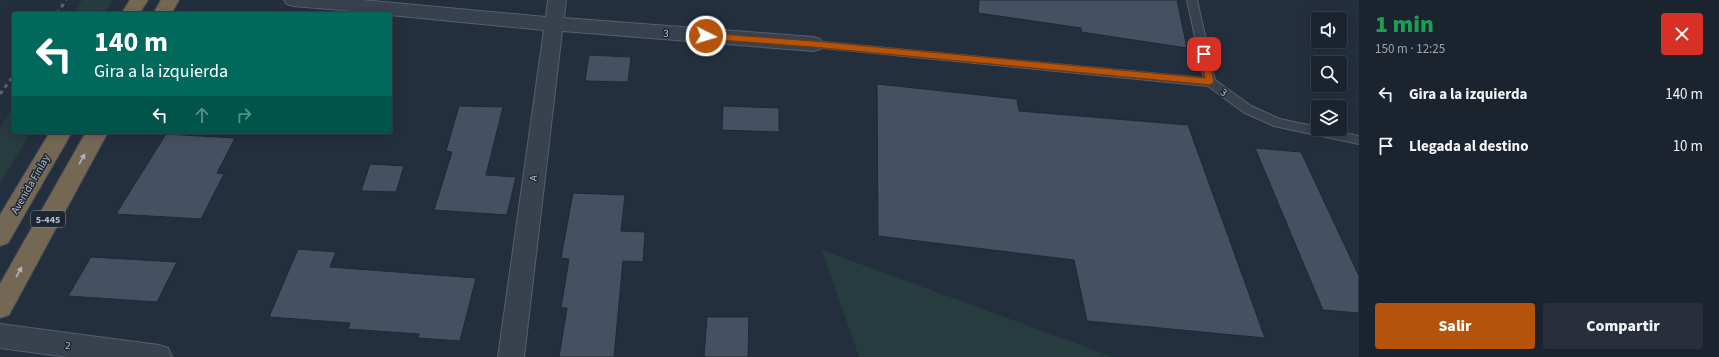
<!DOCTYPE html>
<html lang="es">
<meta charset="utf-8">
<style>
:root{--surface:#1b232e;--page:#282f3a;--text:#f1f3f6;--muted:#a0a4aa;--line:#39404a;--accent:#b45309}
body{margin:0;font-family:"Source Sans 3",sans-serif;background:var(--page);color:var(--text);height:100vh;display:flex;flex-direction:column;font-size:15px;white-space:nowrap}
*{box-sizing:border-box;margin:0}
p{font-size:13px;color:var(--muted)}
.icon{flex:none;width:22px;height:22px;fill:none;stroke:currentColor;stroke-width:2;stroke-linecap:round;stroke-linejoin:round}
.map{position:relative;flex:1;overflow:hidden}
.details{display:flex;flex-direction:column;background:var(--surface);width:360px}
.details>*{flex:none}
.guide{position:absolute;left:12px;top:12px;width:380px;height:122px;border-radius:4px;box-shadow:0 2px 10px #0003,0 0 0 1px var(--line);background:#00695c;color:#fff;overflow:hidden}
.tools{position:absolute;left:1311px;top:12px;display:grid;gap:8px}
.tools a{display:grid;place-items:center;width:36px;height:36px;border-radius:4px;background:var(--surface);box-shadow:0 2px 10px #0003,0 0 0 1px var(--line);font-size:20px}
.pin{position:absolute;display:grid;place-items:center;width:34px;height:34px;color:#fff;margin:-17px;border-radius:8px;box-shadow:0 2px 6px #0006}
.me{position:absolute;width:44px;margin:-22px;rotate:95deg;stroke-linejoin:round;filter:drop-shadow(0 0 3px #0008)}
.turn{display:flex;align-items:center;gap:14px;height:84px;padding:0 16px;font-size:18px}
.turn .icon{width:52px;height:52px;stroke-width:2.5}
.turn b{display:block;font-size:28px;line-height:34px}
.lanes{display:flex;align-items:center;height:38px;padding:0 16px;background:#0003;justify-content:center;gap:20px;direction:ltr}
.lanes .off{opacity:.35}
.round{display:grid;place-items:center;flex:none;width:42px;height:42px;border-radius:4px;background:var(--page)}
.head{display:flex;align-items:center;justify-content:space-between;height:68px;padding:0 16px}
h1{font-size:24px;font-weight:800;line-height:30px;color:#1e9e55}
.cta{display:flex;gap:8px;margin-top:auto;padding:8px 16px}
.cta a{flex:1;height:46px;border-radius:4px;background:var(--accent);color:#fff;font-size:16px;font-weight:800;line-height:46px;text-align:center}
.cta a+a{background:var(--page);color:var(--text)}
ul{padding:0;list-style:none}
li{display:flex;align-items:center;gap:12px;height:52px;padding:0 16px}
li div{flex:1}
li b{display:block;font-size:15px}
li em{font-style:normal}
main{display:flex;flex:1;min-height:0}
.map>svg:first-child{display:block}
</style>
<main>
<div class="map">
<svg width="1359" height="357" viewBox="0 0 1359 357">
<rect width="100%" height="100%" fill="#242f3e"/>
<!-- green -->
<g fill="#263c3f">
<polygon points="82,0 112,0 104,14 73,14"/>
<polygon points="14,106 14,132 31,132 0,183 0,128"/>
<polygon points="822,250 1113,357 859,357"/>
</g>
<!-- building -->
<g fill="#455162" stroke="#1f2835">
<polygon points="979,0 1177,0 1187,48 1081,32 1081,28 978,13"/>
<polygon points="589,55 631,57 628,82 585,81"/>
<polygon points="877,84 1017,99 1019,111 1188,125 1265,338 1087,321 1074,260 878,236"/>
<polygon points="459,106 503,107 486,175 516,177 507,215 434,210 452,152 446,151"/>
<polygon points="723,106 779,108 779,132 722,130"/>
<polygon points="166,134 235,138 217,173 224,174 201,219 116,214"/>
<polygon points="1255,148 1301,152 1359,276 1359,313 1323,310"/>
<polygon points="370,164 404,166 396,192 361,191"/>
<polygon points="573,193 625,195 621,231 645,232 643,262 623,261 614,357 559,357 567,308 561,308 569,259 561,258"/>
<polygon points="298,249 336,252 330,267 476,278 460,341 418,338 419,334 348,329 350,323 269,317"/>
<polygon points="91,257 177,262 157,302 68,296"/>
<polygon points="707,317 749,317 748,357 704,357"/>
</g>
<g fill="none" stroke-linecap="round" stroke-linejoin="round">
<!-- lane casing -->
<g stroke="#565f6c" stroke-width="2">
<polygon id="lane" points="1187,0 1197,0 1215,80 1251,106 1280,119 1318,127 1318,129 1326,129 1359,136 1359,144 1274,126 1243,112 1208,86 813,47 808,44 813,41 1204,78"/>
</g>
<!-- street casing -->
<g stroke="#565f6c" stroke-width="2">
<g id="street">
<polygon points="284,0 362,0 546,17 548,0 566,0 564,18 813,37 820,39 823,44 820,49 813,51 562,31 524,357 498,357 544,30 390,15 390,14 293,6 287,4"/>
<polygon points="0,324 159,345 168,348 172,357 68,357 0,348"/>
</g>
</g>
<!-- highway casing -->
<g stroke="#434c59" stroke-width="2">
<g id="highway">
<polygon points="130,0 148,0 139,14 121,14"/>
<polygon points="161,0 179,0 171,14 153,14"/>
<polygon points="50,132 72,132 8,243 0,246 0,215"/>
<polygon points="86,132 108,132 9,315 0,318 0,284"/>
</g>
</g>
<!-- lane -->
<use href="#lane" fill="#38414e" fill-rule="evenodd"/>
<!-- street -->
<use href="#street" fill="#38414e" fill-rule="evenodd"/>
<!-- highway -->
<use href="#highway" fill="#746855" fill-rule="evenodd"/>
<!-- rail -->
<g stroke="#5a6575" stroke-width="3" stroke-dasharray="4 4" stroke-linecap="butt">
<polyline points="57,14 66,0"/>
<polyline points="0,94 14,75"/>
</g>
</g>
<!-- one-way arrows -->
<defs><path id="oneway-solid" d="M-6-.8H1V-3.2L6.5 0L1 3.2V.8H-6Z"/></defs>
<g fill="#aeb4bd">
<use href="#oneway-solid" transform="translate(82 159) rotate(-61)"/>
<use href="#oneway-solid" transform="translate(19 272) rotate(-61)"/>
</g>
<!-- route -->
<polygon fill="#b45309" stroke="#753606" points="706,33 813,41 1205,78 1200,54 1204,51 1208,54 1214,82 1210,85 813,47 706,39 702,36"/>
<g text-anchor="middle" stroke-width="3" stroke-linejoin="round" paint-order="stroke">
<!-- shield labels -->
<rect fill="#1d2633" stroke="#878f9c" stroke-width="1" x="31" y="211" width="34" height="16" rx="3"/>
<g font-size="10" font-weight="bold" fill="#b4bcc9">
<text x="48" y="223">5-445</text>
</g>
<!-- street labels -->
<g font-size="11" fill="#b4bcc9" stroke="#1d2633">
<text transform="translate(666 33) rotate(4)" y="4">3</text>
<text transform="translate(1224 92) rotate(37)" y="4">3</text>
<text transform="translate(533 178) rotate(-83)" y="4">A</text>
<text transform="translate(30 184) rotate(-60)" y="4">Avenida Finlay</text>
<text transform="translate(68 345) rotate(7)" y="4">2</text>
</g>
</g>
</svg>
<div class="tools">
<a><svg class="icon" aria-label="sound" viewBox="0 0 24 24"><path d="M4 9h4l5-4v14l-5-4H4zM17 9q2 3 0 6"/></svg></a>
<a><svg class="icon" aria-label="search" viewBox="0 0 24 24"><circle cx="10" cy="10" r="6"/><path d="M15 15l6 6"/></svg></a>
<a><svg class="icon" aria-label="layers" viewBox="0 0 24 24"><path d="M12 4l9 5-9 5-9-5zM3 14l9 5 9-5"/></svg></a>
</div>
<div class="pin" style="left:1204px;top:54px;background:#d93025"><svg class="icon" aria-label="arrive" viewBox="0 0 24 24"><path d="M6 21V4h12l-3 4 3 4H6"/></svg></div>
<svg class="me" style="left:706px;top:36px" viewBox="-20 -20 40 40"><circle r="17" fill="#b45309" stroke="#fff" stroke-width="3"/><path d="M0-11L8 9 0 5-8 9z" fill="#fff"/></svg>
<div class="guide">
<div class="turn"><svg class="icon" aria-label="left" viewBox="0 0 24 24"><path d="M17 20v-9H6M10 6l-5 5 5 5"/></svg><div><b>140 m</b>Gira a la izquierda</div></div>
<div class="lanes"><svg class="icon" aria-label="left" viewBox="0 0 24 24"><path d="M17 20v-9H6M10 6l-5 5 5 5"/></svg><svg class="icon off" aria-label="ahead" viewBox="0 0 24 24"><path d="M12 20V5M6 11l6-6 6 6"/></svg><svg class="icon off" aria-label="right" viewBox="0 0 24 24"><path d="M7 20v-9h11M14 6l5 5-5 5"/></svg></div>
</div>
</div>
<section class="details">
<div class="head"><div><h1>1 min</h1><p>150 m · 12:25</p></div><a class="round" style="background:#d93025;color:#fff"><svg class="icon" aria-label="close" viewBox="0 0 24 24"><path d="M6 6l12 12M18 6L6 18"/></svg></a></div>
<ul>
<li><svg class="icon" aria-label="left" viewBox="0 0 24 24"><path d="M17 20v-9H6M10 6l-5 5 5 5"/></svg><div><b>Gira a la izquierda</b></div><em>140 m</em></li>
<li><svg class="icon" aria-label="arrive" viewBox="0 0 24 24"><path d="M6 21V4h12l-3 4 3 4H6"/></svg><div><b>Llegada al destino</b></div><em>10 m</em></li>
</ul>
<div class="cta"><a>Salir</a><a>Compartir</a></div>
</section>
</main>
